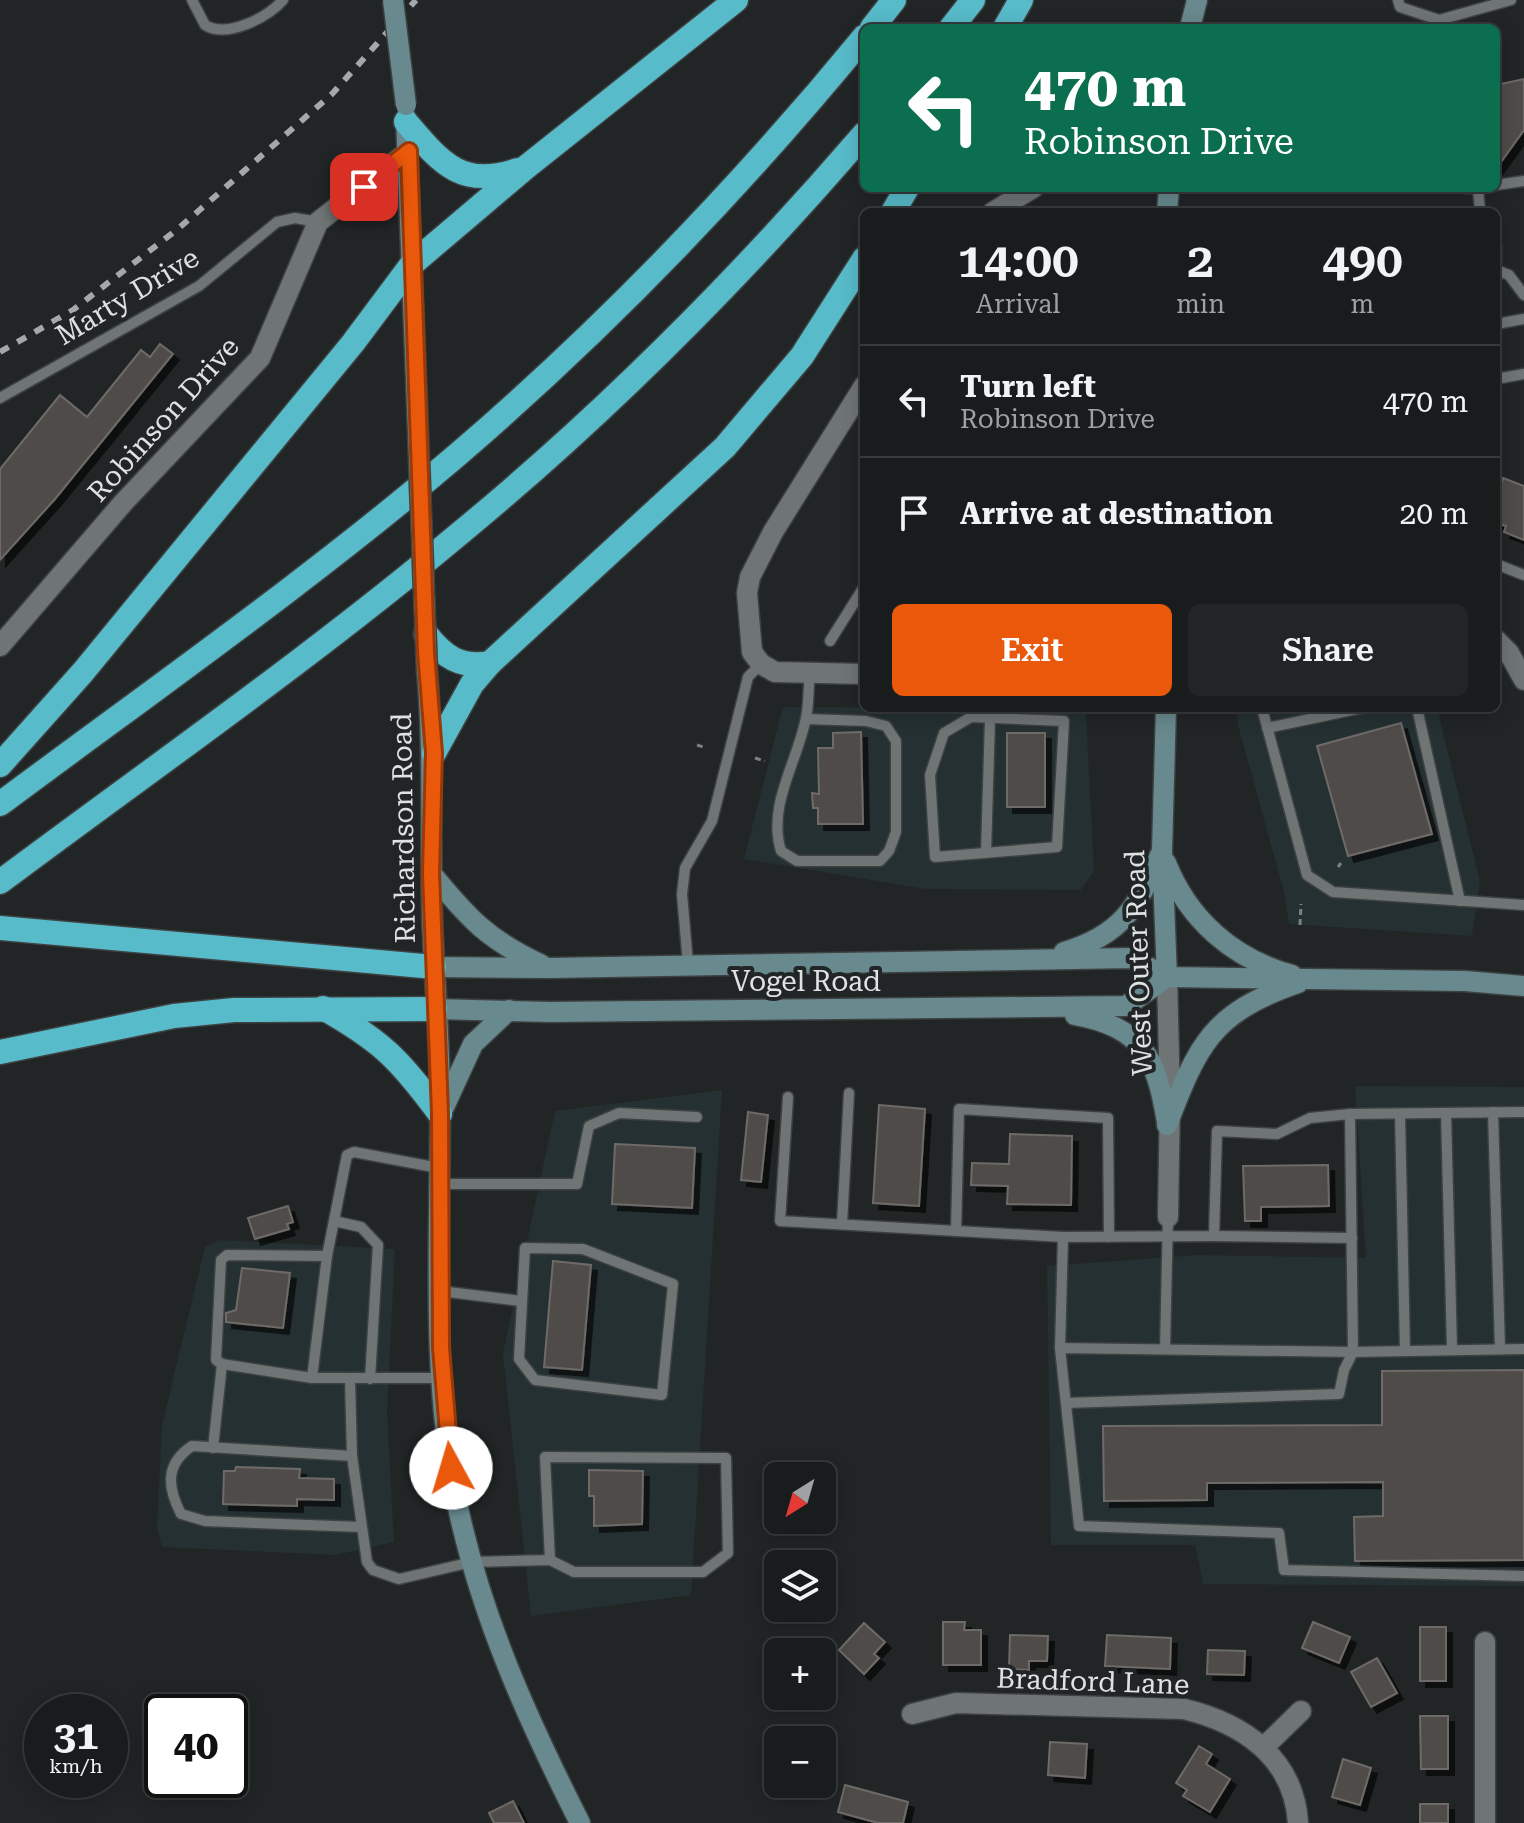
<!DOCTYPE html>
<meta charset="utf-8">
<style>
:root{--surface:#191c1c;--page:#222525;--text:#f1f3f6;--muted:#9fa1a3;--line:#373a3b;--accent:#ea580c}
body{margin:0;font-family:"Roboto Serif",serif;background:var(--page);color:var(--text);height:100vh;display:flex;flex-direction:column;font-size:30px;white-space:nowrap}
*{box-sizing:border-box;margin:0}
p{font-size:26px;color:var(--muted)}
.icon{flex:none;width:44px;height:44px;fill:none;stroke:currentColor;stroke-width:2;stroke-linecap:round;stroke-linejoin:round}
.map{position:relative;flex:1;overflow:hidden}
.side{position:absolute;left:860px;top:208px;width:640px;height:504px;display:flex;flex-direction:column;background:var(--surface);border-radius:12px;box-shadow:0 4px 20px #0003,0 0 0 2px var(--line)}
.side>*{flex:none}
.banner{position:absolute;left:860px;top:24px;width:640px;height:168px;border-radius:12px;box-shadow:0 4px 20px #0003,0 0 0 2px var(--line);background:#0b6e4f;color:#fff;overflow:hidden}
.needle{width:52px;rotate:217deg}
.controls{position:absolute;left:764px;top:1462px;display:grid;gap:16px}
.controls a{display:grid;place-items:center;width:72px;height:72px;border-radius:12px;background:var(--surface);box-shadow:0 4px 20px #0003,0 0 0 2px var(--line);font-size:40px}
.speed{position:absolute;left:24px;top:1694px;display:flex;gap:16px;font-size:40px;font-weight:700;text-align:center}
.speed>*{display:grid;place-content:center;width:104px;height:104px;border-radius:50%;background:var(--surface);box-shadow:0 4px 20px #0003,0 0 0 2px var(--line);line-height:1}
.speed small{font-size:20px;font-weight:400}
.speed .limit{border:4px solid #111;border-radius:12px;background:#fff;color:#111}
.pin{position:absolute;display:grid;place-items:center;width:68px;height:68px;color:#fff;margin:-34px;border-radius:16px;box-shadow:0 4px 12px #0006}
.me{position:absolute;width:88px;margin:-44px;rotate:354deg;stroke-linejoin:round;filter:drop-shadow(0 0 6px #0008)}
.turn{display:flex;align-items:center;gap:28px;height:168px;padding:0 32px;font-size:36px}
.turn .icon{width:104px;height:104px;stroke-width:2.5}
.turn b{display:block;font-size:56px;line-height:68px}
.eta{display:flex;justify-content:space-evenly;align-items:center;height:136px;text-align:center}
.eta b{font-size:48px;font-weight:600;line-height:56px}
.cta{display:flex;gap:16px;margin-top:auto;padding:16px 32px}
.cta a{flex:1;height:92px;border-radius:12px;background:var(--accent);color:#fff;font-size:32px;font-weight:600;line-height:92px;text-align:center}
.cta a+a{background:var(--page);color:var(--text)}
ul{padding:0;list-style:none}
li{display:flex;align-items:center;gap:24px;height:112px;padding:0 32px;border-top:2px solid var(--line)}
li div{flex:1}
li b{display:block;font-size:30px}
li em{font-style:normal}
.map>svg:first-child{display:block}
</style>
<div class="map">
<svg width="1524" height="1823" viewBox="0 0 1524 1823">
<defs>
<filter id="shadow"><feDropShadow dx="6" dy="6" stdDeviation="0" flood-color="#0009"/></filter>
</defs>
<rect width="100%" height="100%" fill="#212526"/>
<!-- built -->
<g fill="#253032">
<polygon points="783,707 1070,708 1086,714 1094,871 1081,890 925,889 744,859"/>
<polygon points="1237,708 1437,708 1480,880 1472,936 1289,924 1284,892 1238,725"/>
<polygon points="1355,1086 1524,1087 1524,1586 1203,1584 1195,1545 1051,1545 1047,1266 1198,1255 1366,1258"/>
<polygon points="722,1090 691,1595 531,1616 503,1353 555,1111"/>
<polygon points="219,1240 395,1249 387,1412 394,1542 336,1555 162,1547 157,1528 162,1425 205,1247"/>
</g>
<!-- building -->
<g fill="#4f4c49" stroke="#6e6a67" stroke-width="2" filter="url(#shadow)">
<polygon points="1524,79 1524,130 1496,169 1496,85"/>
<polygon points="160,344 173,354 55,499 0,560 0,469 60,395 87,417 141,350 150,357"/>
<polygon points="1503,478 1524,486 1524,540 1504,532 1506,526 1496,523 1496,498"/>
<polygon points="1401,723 1432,834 1348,856 1317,746"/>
<polygon points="861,732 863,824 818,824 818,808 813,808 812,793 819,794 818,748 833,748 833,733"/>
<rect x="1007" y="733" width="38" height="74"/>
<polygon points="879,1105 925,1109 919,1206 873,1203"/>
<polygon points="748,1112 768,1115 761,1182 741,1180"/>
<polygon points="1010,1134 1072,1136 1071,1205 1007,1204 1008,1186 971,1185 972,1163 1009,1164"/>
<polygon points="615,1144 695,1148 692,1208 612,1204"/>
<polygon points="1328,1165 1329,1206 1261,1207 1261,1221 1245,1221 1243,1166"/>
<polygon points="288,1206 293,1222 287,1224 289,1229 255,1239 248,1218"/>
<polygon points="553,1261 591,1265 582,1370 544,1367"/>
<polygon points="242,1268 290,1273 283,1328 226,1322 226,1313 236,1310"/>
<polygon points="1524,1370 1524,1560 1355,1561 1354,1517 1383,1516 1383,1482 1207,1483 1207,1500 1104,1501 1103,1426 1382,1425 1382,1371"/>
<polygon points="236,1467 300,1469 299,1478 334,1479 334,1500 297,1499 297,1506 223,1504 224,1471 235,1471"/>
<polygon points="589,1470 643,1471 642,1524 594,1526 594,1496 589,1496"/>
<polygon points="943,1622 965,1622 964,1630 981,1630 981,1665 943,1665"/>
<polygon points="1313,1622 1350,1637 1339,1663 1302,1648"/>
<polygon points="864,1623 885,1642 874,1654 879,1658 864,1674 839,1650"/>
<rect x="1420" y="1627" width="26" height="54"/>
<polygon points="1010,1635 1048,1636 1047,1661 1029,1661 1029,1670 1009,1669"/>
<polygon points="1107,1635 1171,1638 1170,1669 1105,1666"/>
<polygon points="1208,1650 1245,1651 1244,1675 1207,1674"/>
<polygon points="1377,1658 1397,1693 1371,1707 1351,1672"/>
<polygon points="1420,1716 1448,1716 1448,1769 1421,1769"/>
<polygon points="1050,1742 1087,1744 1085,1778 1048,1775"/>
<polygon points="1199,1746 1212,1754 1206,1764 1230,1779 1210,1812 1183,1796 1187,1790 1176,1783"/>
<polygon points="1343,1759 1371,1768 1360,1805 1332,1797"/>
<polygon points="845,1785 908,1802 903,1823 878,1823 838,1812"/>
<polygon points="513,1801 524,1823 494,1823 489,1813"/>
<rect x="1420" y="1804" width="28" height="19"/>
</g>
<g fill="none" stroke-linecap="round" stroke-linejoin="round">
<!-- lane casing -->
<g stroke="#3e4142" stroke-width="13">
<g id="lane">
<path d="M192,0l13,25c22,14 63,-8 78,-25"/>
<polyline points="1398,0 1400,7 1439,20 1511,0"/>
<polyline points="1496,185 1524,181"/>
<polyline points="1464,188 1478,188"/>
<polyline points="1478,188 1480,212"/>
<polyline points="1496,245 1496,262"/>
<polyline points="1496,270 1509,275 1524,295"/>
<polyline points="1496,324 1524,319"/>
<polyline points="1496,379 1524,374"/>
<polyline points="0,398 199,286 277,222 295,218 318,222"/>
<polyline points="1496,564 1524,575"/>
<polyline points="830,641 864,587"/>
<polyline points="1262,708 1307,875 1333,892 1524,905"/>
<polyline points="1417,708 1460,901"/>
<polygon points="971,717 1064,721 1057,847 935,857 930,775 944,733"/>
<path d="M806,719l60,2 20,5 10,15v91l-7,19 -9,10h-83l-16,-10c-14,-45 16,-88 25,-133 3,-14 2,-29 4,-43"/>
<polyline points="1267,728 1362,708"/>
<polyline points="986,853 990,719"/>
<polyline points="688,964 682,894 685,868 712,821 748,677 761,664"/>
<polyline points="788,1097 780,1221 1063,1237 1060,1348"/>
<polyline points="1493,1112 1500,1349"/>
<polyline points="1446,1113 1452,1349"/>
<polyline points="1400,1114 1405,1351"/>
<polyline points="439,1168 354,1152 347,1155 327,1256 227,1255 221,1260 216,1360 222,1364 312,1378 442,1378"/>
<polyline points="439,1184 577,1184 589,1126 619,1113 697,1117"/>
<polyline points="334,1221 361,1227 378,1245 370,1379"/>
<polyline points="842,1224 849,1093"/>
<polyline points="956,1231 959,1109 1108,1118 1109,1237"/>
<polyline points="1214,1236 1352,1238"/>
<polyline points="1063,1237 1214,1236 1217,1131 1277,1134 1310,1118 1350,1114"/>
<polygon points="525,1248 583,1249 673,1284 662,1395 535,1380 519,1359"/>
<polyline points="440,1291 521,1301"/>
<polyline points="1165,1349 1168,1217"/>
<polyline points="1524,1349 1353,1352 1060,1348 1079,1526 1279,1533 1284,1570 1524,1576"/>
<polyline points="312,1378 327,1256"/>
<polyline points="350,1379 352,1456"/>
<polyline points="1066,1403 1339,1394 1344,1370 1353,1352 1350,1114 1524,1112"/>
<polyline points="213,1448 222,1364"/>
<path d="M361,1527l-156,-6 -24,-7c-14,-27 -16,-50 11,-68l160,10 15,106 6,8 26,9 73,-17 78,-2 -5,-103 181,1 2,95 -25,19h-129l-24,-12"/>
</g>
</g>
<!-- street casing -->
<g stroke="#3e4142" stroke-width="23">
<g id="street">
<polyline points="993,212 1033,188"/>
<polyline points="864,386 773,532 750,577 747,593 752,652 761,664 775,672 864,674"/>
<polyline points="1496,640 1509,653 1524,680"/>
<polyline points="0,646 123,503 260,358 318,222 409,151"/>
<polyline points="1167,977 1170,1097 1168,1217"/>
<path d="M912,1714l44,-11 228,6c58,14 110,48 114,114"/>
<polyline points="1264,1747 1301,1711"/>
<polyline points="1485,1823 1485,1642"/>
</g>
</g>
<!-- secondary casing -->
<g stroke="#3e4142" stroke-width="23">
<g id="secondary">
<polyline points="1190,28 1197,0"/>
<polyline points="406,118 415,353"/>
<polyline points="1167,212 1169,188"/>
<path d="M427,671c7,81 3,160 5,241 2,69 9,137 8,205 0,128 -9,260 17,386 24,114 71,217 123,320"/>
<polyline points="1166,708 1162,851 1167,977"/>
<path d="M1166,863c22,56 67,96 126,112"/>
<path d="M431,873c38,46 57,67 111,92"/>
<path d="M1064,952c58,-17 73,-45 96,-97"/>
<polyline points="434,967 550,968 1131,958 1167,977 1465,981 1524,986"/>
<polyline points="435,1009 550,1012 1126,1006 1167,977"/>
<path d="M1075,1015c69,13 81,43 92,107"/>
<polyline points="444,1107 473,1044 509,1010"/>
<path d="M1167,1125c31,-80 44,-112 131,-142"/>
</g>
</g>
<!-- highway casing -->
<g stroke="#3e4142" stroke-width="27">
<g id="highway">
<polyline points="872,28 894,0"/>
<polyline points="951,28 973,0"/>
<polyline points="1005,28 1021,0"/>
<path d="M406,122c35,41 55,67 112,48"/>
<polyline points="893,212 907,188"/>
<path d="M426,634c18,23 34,34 64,29"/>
<polyline points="434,753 472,684 490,663 725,447 802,356 864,259"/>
<polyline points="0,765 83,672 353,343 412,264 525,168 736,0"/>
<path d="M0,804c153,-114 310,-224 456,-348 148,-127 284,-268 408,-419"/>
<path d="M0,882c154,-115 312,-225 459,-348 147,-121 281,-256 405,-400"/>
<polyline points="0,928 434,967"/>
<path d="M323,1008c59,33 77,52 117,106"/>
<polyline points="0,1052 174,1016 234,1010 435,1009"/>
</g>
</g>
<!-- path -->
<g stroke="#7c8080" stroke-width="3" stroke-dasharray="6 4" stroke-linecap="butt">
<polyline points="697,745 703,747"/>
<polyline points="755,758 765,761"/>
<polyline points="1338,867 1341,863"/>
<polyline points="1300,925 1301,904"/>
</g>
<!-- lane -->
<use href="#lane" stroke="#6f7474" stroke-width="10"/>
<!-- street -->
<use href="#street" stroke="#6f7474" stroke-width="20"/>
<!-- secondary -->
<use href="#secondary" stroke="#68898e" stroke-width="20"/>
<!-- highway -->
<use href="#highway" stroke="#58bbca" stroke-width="24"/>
<!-- rail -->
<polyline stroke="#a5a8a8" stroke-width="6" stroke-dasharray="10 10" stroke-linecap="butt" points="0,352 73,310 179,228 332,94 416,0"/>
<!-- secondary-bridge casing -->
<g stroke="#3e4142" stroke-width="23" stroke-linecap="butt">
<g id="secondary-bridge">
<polyline points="393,0 406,105"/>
<polyline points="415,353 427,671"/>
</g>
</g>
<!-- secondary-bridge -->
<use href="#secondary-bridge" stroke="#68898e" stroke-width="20"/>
</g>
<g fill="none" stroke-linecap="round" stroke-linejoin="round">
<!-- route casing -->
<g stroke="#983908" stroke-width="20">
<polyline id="route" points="364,187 409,151 426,652 434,753 431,873 440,1114 441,1348 451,1468"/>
</g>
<!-- route -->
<use href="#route" stroke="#ea580c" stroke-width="14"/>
</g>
<g text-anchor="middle" stroke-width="8" stroke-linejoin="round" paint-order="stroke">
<!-- street labels -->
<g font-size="28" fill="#dfe2e2" stroke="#212526">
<text transform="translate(127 296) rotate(-31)" y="10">Marty Drive</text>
<text transform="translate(163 419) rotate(-48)" y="10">Robinson Drive</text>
<text transform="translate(403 828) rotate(-91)" y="10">Richardson Road</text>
<text transform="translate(1138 963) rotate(-92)" y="10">West Outer Road</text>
<text x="806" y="991">Vogel Road</text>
<text transform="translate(1093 1681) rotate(2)" y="10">Bradford Lane</text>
</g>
</g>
</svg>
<div class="controls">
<a><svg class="needle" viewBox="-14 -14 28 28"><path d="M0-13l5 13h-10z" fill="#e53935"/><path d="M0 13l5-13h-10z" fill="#9fa1a3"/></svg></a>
<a><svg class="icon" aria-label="layers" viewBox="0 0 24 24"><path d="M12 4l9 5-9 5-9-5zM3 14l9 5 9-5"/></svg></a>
<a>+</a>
<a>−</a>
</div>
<div class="speed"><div>31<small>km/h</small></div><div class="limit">40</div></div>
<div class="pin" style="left:364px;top:187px;background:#d93025"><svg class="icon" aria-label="arrive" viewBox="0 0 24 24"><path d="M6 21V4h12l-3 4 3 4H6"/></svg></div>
<svg class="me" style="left:451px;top:1468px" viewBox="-20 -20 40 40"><circle r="19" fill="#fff"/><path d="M0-13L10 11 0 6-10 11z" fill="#ea580c"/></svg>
<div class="banner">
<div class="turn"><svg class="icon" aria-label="left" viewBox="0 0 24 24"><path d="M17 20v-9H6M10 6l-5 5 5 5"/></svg><div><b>470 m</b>Robinson Drive</div></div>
</div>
<section class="side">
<div class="eta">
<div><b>14:00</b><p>Arrival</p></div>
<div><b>2</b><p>min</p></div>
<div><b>490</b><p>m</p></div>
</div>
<ul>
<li><svg class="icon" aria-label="left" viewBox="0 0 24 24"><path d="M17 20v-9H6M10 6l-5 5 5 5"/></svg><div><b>Turn left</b><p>Robinson Drive</p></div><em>470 m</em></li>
<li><svg class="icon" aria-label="arrive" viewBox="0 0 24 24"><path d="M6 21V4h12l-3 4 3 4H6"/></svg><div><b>Arrive at destination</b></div><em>20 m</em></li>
</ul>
<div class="cta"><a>Exit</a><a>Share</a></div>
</section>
</div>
